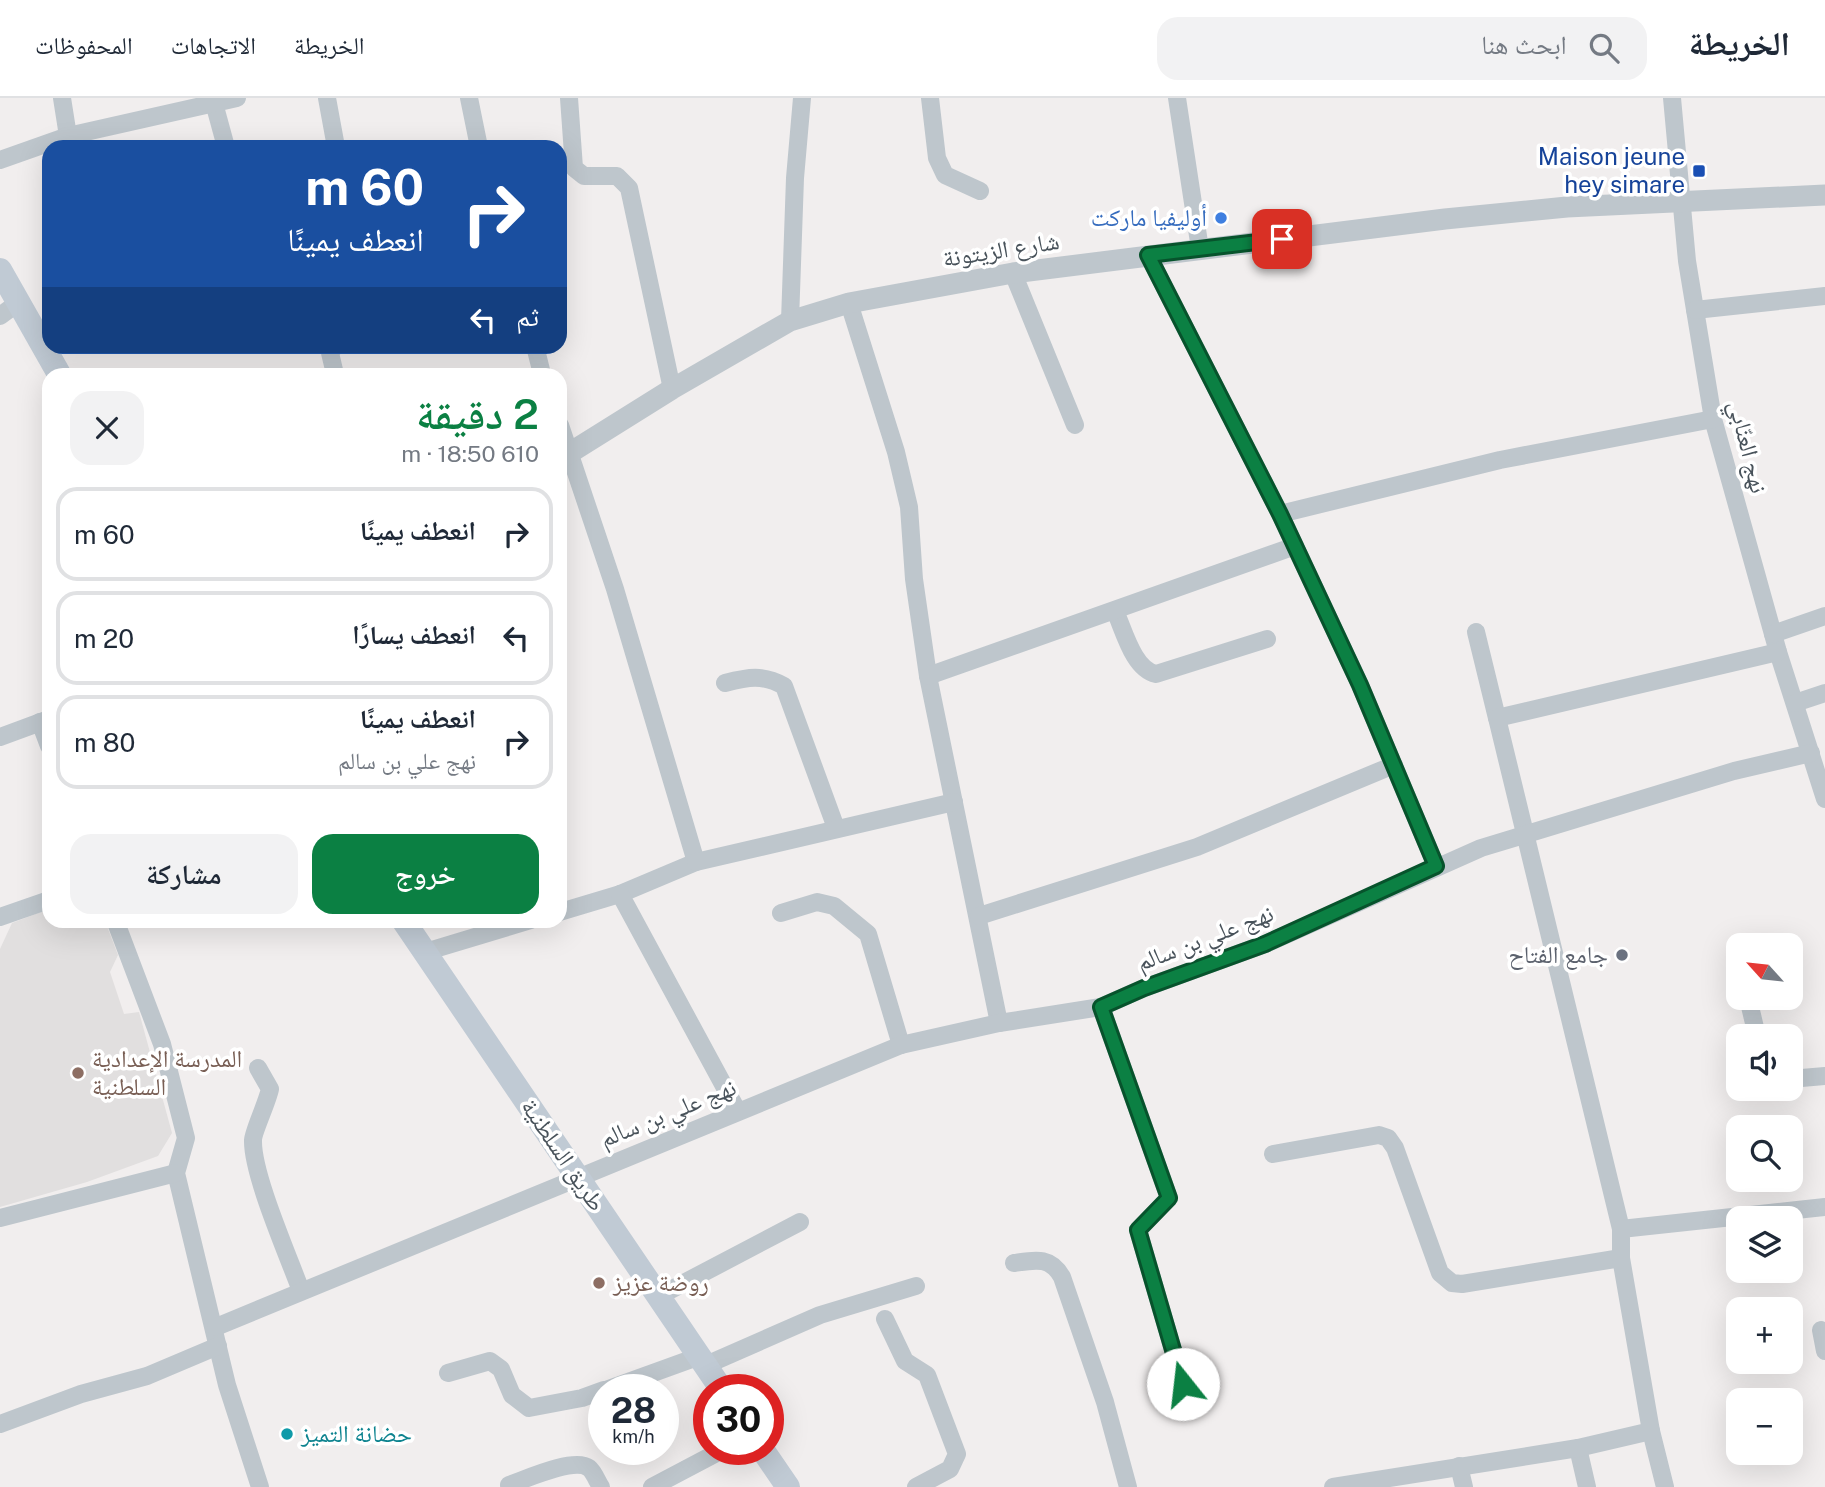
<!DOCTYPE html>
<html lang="ar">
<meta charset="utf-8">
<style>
:root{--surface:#fff;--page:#f2f2f3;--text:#1f2937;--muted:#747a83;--line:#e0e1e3;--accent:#0b8043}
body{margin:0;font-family:"Public Sans","Noto Naskh Arabic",sans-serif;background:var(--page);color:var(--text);direction:rtl;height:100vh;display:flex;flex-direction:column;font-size:26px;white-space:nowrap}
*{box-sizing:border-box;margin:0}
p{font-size:23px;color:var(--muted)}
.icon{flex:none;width:38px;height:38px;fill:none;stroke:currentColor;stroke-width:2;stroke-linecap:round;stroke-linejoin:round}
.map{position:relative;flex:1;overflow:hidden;direction:ltr}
.sheet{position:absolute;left:42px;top:270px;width:525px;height:560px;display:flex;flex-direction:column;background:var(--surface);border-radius:21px;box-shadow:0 7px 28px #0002;direction:rtl}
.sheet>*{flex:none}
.top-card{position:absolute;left:42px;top:42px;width:525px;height:214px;border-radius:21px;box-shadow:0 7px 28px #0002;direction:rtl;background:#1a4fa0;color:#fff;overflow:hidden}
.needle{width:46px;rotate:297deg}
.fabs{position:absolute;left:1726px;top:835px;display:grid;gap:14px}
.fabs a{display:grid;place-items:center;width:77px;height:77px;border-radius:14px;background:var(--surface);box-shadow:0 7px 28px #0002;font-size:35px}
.speed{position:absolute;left:588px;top:1276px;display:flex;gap:14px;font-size:35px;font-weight:700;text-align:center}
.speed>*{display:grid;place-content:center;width:91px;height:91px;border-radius:50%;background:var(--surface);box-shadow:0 7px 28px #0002;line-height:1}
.speed small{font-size:18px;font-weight:400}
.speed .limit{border:10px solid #d22;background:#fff;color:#111}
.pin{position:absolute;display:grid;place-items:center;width:60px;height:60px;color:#fff;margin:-30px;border-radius:14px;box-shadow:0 4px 10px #0006}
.me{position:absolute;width:77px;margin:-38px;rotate:344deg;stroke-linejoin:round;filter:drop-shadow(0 0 5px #0008)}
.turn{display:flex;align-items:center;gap:24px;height:147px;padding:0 28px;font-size:32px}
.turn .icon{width:91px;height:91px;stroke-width:2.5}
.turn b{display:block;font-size:49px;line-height:60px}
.then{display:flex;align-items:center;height:66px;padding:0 28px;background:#0003;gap:14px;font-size:26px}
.round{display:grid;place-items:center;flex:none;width:74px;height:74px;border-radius:21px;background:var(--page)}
.head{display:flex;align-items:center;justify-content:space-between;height:119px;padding:0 28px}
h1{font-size:42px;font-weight:600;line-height:52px;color:var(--accent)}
.action{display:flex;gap:14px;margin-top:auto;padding:14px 28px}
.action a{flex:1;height:80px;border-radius:21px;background:var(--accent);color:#fff;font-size:28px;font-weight:600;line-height:80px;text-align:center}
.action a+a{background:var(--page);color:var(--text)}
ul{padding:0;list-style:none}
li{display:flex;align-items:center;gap:21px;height:94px;margin:0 14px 10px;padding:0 14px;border:4px solid var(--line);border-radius:21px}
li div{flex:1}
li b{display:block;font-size:26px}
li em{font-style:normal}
header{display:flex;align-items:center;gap:42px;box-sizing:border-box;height:98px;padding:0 35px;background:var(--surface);border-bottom:2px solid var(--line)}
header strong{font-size:33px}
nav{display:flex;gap:38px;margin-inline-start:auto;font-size:24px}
.search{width:490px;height:63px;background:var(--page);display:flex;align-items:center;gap:18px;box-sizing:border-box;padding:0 24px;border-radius:21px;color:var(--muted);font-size:26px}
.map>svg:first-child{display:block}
</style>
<header>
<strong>الخريطة</strong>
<div class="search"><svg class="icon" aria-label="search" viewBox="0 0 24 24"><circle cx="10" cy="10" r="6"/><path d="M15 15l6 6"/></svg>ابحث هنا</div>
<nav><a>الخريطة</a><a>الاتجاهات</a><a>المحفوظات</a></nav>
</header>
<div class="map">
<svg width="1825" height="1389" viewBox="0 0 1825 1389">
<rect width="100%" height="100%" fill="#f1eeee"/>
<!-- education -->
<polygon fill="#e1dfdf" points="49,811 49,822 105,823 118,857 110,874 124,916 139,914 172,1035 158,1058 87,1084 0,1109 0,851 12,825"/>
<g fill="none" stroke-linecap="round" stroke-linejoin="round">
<!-- minor -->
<g stroke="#bec6cc" stroke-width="18">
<polyline points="62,0 68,38"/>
<polyline points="327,0 336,49"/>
<polyline points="469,0 479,49"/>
<polyline points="569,0 574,70 584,78 617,78 629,90 672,291"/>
<polyline points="930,0 937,60 945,77 980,93"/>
<polyline points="1177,0 1200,151"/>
<polyline points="1672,0 1687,163 1713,321 1778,554 1825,701"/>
<polyline points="214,5 226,49"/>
<polyline points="0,62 68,38 237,0"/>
<polyline points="1148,157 1280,416 1360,587 1436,768"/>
<polyline points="1013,175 1075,327"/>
<polyline points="849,205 896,354 909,409 914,481 928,578 999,925"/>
<polyline points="1695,212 1825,198"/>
<polyline points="0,218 19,204"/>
<polyline points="790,223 795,80 802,0"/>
<polyline points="335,248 330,255 335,276"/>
<polyline points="535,248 542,276"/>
<polyline points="560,327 615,491 696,764 620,796 560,814"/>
<polyline points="1280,416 1500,362 1713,321"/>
<path d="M1115,513c9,19 18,58 41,63l111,-35"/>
<polyline points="1476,534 1497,620"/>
<polyline points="1773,536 1825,518"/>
<polyline points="928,578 1295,448"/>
<path d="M725,585c23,-6 38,-9 59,3l52,142"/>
<polyline points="1795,605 1825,595"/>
<polyline points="40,624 49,648"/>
<polyline points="0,639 49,621"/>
<polyline points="696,764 954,704"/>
<polyline points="620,796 737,1012"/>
<polyline points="781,815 817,804 834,808 868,836 901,947"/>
<polyline points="979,818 1197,749 1394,667"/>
<polyline points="0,819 49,802"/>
<polyline points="115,822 162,946 186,1040 176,1075 227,1287 260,1389"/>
<polyline points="425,854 531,822"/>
<polyline points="1748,900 1757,938"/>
<polyline points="1101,909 1169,1100 1138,1132 1183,1286"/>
<path d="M258,970l12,21c-3,14 -17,43 -17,51 -1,34 35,115 48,151"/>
<polyline points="1790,981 1825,978"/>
<polyline points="1273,1056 1379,1037 1388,1040 1395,1050 1440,1175 1452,1185 1462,1186 1621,1160"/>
<polyline points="0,1120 176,1075"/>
<polyline points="1621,1131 1497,620 1778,554"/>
<path d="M1014,1165c21,-3 36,-7 48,14l43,125 23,85"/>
<polyline points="659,1198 800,1124"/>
<polyline points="885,1221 905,1263 927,1277 957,1356 950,1371 916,1389"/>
<polyline points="216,1229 901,947 999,925 1101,909 1144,890 1265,846 1481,750 1734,673 1811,655"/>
<polyline points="1821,1232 1825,1253"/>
<polyline points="706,1267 820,1217 916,1188"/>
<polyline points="448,1275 490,1263 501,1271 512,1297 529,1310 582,1300 604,1292"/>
<polyline points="606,1292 700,1258"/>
<polyline points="0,1326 81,1296 147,1278 218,1248"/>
<polyline points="1651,1333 1665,1389"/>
<polyline points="1578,1350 1587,1389"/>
<polyline points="1459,1368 1464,1389"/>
<path d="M509,1387c17,-6 65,-28 80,-17 5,4 8,13 12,19"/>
<polyline points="652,1389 724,1351"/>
<polyline points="1333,1389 1578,1350 1651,1333 1621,1160 1621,1131 1825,1109"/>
</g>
<!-- tertiary -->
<polyline stroke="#bec6cc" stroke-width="21" points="560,361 672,291 790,223 849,205 1013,175 1445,121 1567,109 1825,97"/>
<!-- secondary -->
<g stroke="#c0cad4" stroke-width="24">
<polyline points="0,172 59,276"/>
<polyline points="403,822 722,1292"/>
<polyline points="762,1351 788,1389"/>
</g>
</g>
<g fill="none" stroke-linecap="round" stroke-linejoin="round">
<!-- route casing -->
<g stroke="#07532c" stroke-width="18">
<polyline id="route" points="1183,1286 1138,1132 1169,1100 1101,909 1144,890 1265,846 1436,768 1360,587 1280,416 1148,157 1282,141"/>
</g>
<!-- route -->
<use href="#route" stroke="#0b8043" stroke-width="12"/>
</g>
<!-- markers -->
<rect fill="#1a4fb4" stroke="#fff" stroke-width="2.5" x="1692" y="66" width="14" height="14" rx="3.5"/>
<circle fill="#3f7fe0" stroke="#fff" stroke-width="2.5" cx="1221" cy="120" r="7"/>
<circle fill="#6b7280" stroke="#fff" stroke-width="2.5" cx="1622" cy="857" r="7"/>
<g fill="#8d6e63" stroke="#fff" stroke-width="2.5">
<circle cx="78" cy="975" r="7"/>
<circle cx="599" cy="1185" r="7"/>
</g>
<circle fill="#0f9aa8" stroke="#fff" stroke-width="2.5" cx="287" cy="1336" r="7"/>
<g text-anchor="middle" stroke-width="7" stroke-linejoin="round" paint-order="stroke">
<!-- transit labels -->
<g font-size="24" fill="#164399" stroke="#fff" text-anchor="end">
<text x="1685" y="67">Maison jeune<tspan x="1685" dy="28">hey simare</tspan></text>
</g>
<!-- shop labels -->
<g font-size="24" fill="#366cbe" stroke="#fff" text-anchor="end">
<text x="1207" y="128">أوليفيا ماركت</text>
</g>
<!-- street labels -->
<g font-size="24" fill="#48525a" stroke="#fff">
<text transform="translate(1001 152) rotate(-9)" y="8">شارع الزيتونة</text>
<text transform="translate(1748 349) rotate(76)" y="8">نهج العنّابي</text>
<text transform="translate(1205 840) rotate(-21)" y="8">نهج علي بن سالم</text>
<text transform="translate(668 1015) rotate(-22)" y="8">نهج علي بن سالم</text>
<text transform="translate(563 1057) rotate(56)" y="8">طريق السلطنية</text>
</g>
<!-- worship labels -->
<g font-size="24" fill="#5b616d" stroke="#fff" text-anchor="end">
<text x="1608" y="865">جامع الفتاح</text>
</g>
<!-- education labels -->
<g font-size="24" fill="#785e54" stroke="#fff" text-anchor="start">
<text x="92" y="969">المدرسة الإعدادية<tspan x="92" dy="28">السلطنية</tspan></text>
<text x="613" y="1193">روضة عزيز</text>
</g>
<!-- culture labels -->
<g font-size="24" fill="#0d838f" stroke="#fff" text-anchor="start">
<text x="301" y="1344">حضانة التميز</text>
</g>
</g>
</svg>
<div class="fabs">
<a><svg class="needle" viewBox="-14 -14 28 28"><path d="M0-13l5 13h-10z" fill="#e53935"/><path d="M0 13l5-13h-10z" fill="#747a83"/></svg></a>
<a><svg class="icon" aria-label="sound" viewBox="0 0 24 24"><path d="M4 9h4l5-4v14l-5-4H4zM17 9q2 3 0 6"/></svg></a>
<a><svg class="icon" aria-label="search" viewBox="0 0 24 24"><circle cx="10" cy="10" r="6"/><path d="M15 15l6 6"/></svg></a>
<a><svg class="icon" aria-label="layers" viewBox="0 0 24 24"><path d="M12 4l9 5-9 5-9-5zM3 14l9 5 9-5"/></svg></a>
<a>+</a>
<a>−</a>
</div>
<div class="speed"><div>28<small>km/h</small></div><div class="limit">30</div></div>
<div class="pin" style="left:1282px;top:141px;background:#d93025"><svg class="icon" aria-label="arrive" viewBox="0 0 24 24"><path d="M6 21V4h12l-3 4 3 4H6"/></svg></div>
<svg class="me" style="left:1183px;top:1286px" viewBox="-20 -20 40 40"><circle r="19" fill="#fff"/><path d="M0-13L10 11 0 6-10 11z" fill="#0b8043"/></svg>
<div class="top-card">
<div class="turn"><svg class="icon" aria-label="right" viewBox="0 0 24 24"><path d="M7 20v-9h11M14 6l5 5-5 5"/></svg><div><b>60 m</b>انعطف يمينًا</div></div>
<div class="then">ثم<svg class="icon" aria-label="left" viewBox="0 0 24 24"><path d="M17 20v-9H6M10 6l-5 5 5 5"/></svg></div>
</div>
<section class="sheet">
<div class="head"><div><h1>2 دقيقة</h1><p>610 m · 18:50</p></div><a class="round"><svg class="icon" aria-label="close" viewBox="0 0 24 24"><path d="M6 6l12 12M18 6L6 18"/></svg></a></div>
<ul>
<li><svg class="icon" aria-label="right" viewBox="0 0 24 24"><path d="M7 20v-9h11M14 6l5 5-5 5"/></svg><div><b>انعطف يمينًا</b></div><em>60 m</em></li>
<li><svg class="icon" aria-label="left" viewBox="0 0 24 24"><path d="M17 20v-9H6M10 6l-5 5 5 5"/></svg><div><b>انعطف يسارًا</b></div><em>20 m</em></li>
<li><svg class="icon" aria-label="right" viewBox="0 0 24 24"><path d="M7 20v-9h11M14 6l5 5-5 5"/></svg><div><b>انعطف يمينًا</b><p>نهج علي بن سالم</p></div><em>80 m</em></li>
</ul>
<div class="action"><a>خروج</a><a>مشاركة</a></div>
</section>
</div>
